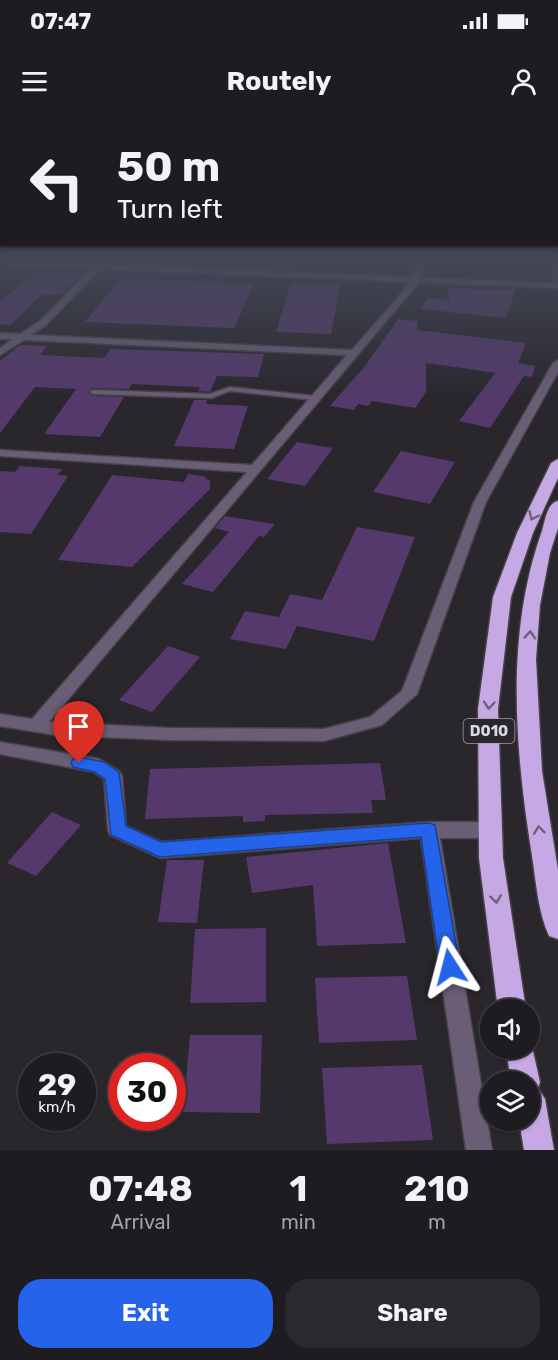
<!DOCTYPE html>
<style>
:root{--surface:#1f1c21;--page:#2c292e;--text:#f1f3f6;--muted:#a1a1a5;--line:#3c3a3f;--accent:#2563eb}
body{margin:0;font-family:Rubik,sans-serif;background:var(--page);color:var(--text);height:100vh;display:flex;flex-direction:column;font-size:22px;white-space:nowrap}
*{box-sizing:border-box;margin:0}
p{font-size:20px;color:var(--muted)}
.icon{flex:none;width:33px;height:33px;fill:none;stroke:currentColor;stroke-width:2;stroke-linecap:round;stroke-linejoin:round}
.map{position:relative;height:1030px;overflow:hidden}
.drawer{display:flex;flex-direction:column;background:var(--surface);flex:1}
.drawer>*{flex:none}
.guide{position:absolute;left:0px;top:0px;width:558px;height:126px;box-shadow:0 2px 4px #0004,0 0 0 2px var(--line);background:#1f1c21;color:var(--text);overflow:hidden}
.tools{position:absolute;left:480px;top:879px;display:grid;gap:12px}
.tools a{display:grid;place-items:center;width:60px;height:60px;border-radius:50%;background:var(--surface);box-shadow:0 2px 4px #0004,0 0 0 2px var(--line);font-size:30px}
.speed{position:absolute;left:18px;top:933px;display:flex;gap:12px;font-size:30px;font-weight:700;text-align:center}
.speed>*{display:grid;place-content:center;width:78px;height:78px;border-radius:50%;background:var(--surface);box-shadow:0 2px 4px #0004,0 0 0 2px var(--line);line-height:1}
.speed small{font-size:15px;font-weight:400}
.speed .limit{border:9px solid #d22;background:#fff;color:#111}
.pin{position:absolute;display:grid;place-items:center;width:51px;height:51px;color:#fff;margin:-62px -26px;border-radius:50% 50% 50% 0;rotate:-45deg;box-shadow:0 0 6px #0007}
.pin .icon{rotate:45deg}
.me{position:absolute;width:66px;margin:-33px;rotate:351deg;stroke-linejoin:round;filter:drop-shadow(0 0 4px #0008)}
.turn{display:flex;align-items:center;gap:21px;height:126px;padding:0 18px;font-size:27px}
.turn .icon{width:78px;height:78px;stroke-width:2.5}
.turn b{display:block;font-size:42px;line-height:51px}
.eta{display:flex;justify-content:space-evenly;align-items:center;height:102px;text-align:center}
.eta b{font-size:36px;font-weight:700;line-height:42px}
.button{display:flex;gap:12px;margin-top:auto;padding:12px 18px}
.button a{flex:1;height:69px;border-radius:24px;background:var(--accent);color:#fff;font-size:24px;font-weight:700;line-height:69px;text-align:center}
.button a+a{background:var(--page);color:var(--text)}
.status{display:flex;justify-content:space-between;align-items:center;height:42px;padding:0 30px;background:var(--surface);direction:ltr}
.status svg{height:16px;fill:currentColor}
header{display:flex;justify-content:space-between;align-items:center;height:78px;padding:0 18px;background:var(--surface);font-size:27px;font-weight:700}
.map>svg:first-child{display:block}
</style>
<div class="status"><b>07:47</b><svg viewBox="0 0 49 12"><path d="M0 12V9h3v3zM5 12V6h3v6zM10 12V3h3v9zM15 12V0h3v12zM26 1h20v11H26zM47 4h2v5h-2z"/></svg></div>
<header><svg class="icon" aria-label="menu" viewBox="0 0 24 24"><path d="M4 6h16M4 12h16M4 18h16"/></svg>Routely<svg class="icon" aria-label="person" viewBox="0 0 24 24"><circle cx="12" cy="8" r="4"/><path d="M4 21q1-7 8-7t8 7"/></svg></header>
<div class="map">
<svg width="558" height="1030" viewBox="0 0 558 1030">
<rect width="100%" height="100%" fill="#29262c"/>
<!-- building -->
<g fill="#55396d">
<polygon points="39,151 83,153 60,175 43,174 10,205 0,204 0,181"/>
<polygon points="121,158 254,164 234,208 85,202"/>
<polygon points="291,163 340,165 331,214 276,212"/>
<polygon points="447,168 503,170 516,168 506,198 421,189 427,178 450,180"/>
<polygon points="398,199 418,201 417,210 526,223 518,243 535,246 532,257 524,256 490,308 459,301 495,253 463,248 426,243 426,272 415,288 372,281 368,286 358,284 354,290 330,286 365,246"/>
<polygon points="20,225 47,226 40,235 104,238 110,229 264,234 258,257 217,256 210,272 198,271 200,267 132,264 129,269 92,268 88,273 93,276 124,277 100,317 44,314 76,269 35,267 0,313 0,241"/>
<polygon points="194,280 207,280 206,284 248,286 234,329 174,326"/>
<polygon points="297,322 333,328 305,366 267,359"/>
<polygon points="401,331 455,342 430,384 373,372"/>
<polygon points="20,346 62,349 58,355 68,356 31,414 0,412 0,351 15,352"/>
<polygon points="188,354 203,356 210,361 210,369 132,447 58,440 112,355 184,362"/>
<polygon points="225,396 275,404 264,417 259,416 213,472 182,464 229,412 215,408"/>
<polygon points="357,407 415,417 374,521 297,506 286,529 230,519 245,491 279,497 290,474 322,480"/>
<polygon points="168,526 200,537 152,592 119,580"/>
<polygon points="380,643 386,680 371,680 373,693 265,695 265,701 243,702 243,696 145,699 150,649"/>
<polygon points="52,692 81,705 36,756 7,743"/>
<polygon points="388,723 406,823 317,826 313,765 252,773 246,737"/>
<polygon points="167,740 204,740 197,803 158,802"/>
<polygon points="266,808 266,882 190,883 195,809"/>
<polygon points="407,856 417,920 319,923 315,858"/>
<polygon points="190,915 262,915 260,993 183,992"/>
<polygon points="422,945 433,1020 327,1024 322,948"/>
</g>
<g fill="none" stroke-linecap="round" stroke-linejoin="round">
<!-- lane casing -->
<g stroke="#454248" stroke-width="3">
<polygon id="lane" points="230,267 315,276 318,278 315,280 230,271 211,278 93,274 90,272 93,270 210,274"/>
</g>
<!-- street casing -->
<g stroke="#454248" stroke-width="3">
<g id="street">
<path d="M0,140l96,4 4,-4h6l-2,4 310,13 4,-17h8l-5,18 133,5 -3,-23h7v28l-139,-6 -370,440 121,6 154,1 46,-12 32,-26 72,-189 79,-139 5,-3v12l-72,130 -69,192 -35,31 -58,16 -154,-1 -115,-5 -55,-9v-12l32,5 215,-247 -247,-16v-6l252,15 95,-110 -323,-15 -24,15v-7l13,-9h-13v-6l20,1 20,-13 52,-53 -92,-4zM100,149l311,13 -59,68 -321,-15 15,-10z"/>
<polygon points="0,622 99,639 119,651 122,656 126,706 162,722 429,702 490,702 497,705 499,710 497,715 490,718 440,718 492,1030 466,1030 421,718 160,738 110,715 108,710 104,659 94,652 0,634"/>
</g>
</g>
<!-- highway casing -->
<g stroke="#454248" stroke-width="3">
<g id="highway">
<polygon points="558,339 558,358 533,413 511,477 498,589 503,738 526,890 498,890 479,738 478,589 493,477 517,413 551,343"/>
<path d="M558,381v27l-8,25 -10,52 -4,54 6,112 16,99v69l-9,-3c-11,-24 -13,-55 -17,-80 -17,-106 -27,-222 10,-325 3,-10 5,-28 16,-30z"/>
<polygon points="530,918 540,962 538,968 545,979 554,1030 524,1030 519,1000 530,1000 530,962 511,962 506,928 530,928"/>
</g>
</g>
<!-- lane -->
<use href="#lane" fill="#6a5e76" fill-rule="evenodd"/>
<!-- street -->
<use href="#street" fill="#6a5e76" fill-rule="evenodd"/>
<!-- highway -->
<use href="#highway" fill="#c6a8e4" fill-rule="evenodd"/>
</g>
<!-- one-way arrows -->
<defs><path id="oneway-chevron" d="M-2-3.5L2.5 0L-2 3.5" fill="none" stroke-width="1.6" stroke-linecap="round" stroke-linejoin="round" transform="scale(1.5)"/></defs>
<g stroke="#70607f">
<use href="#oneway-chevron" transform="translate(533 396) rotate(115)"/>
<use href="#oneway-chevron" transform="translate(530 515) rotate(-86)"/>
<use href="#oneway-chevron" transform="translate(489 585) rotate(95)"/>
<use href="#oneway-chevron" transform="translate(539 710) rotate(-97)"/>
<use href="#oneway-chevron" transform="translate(496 779) rotate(83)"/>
</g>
<!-- sky -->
<linearGradient id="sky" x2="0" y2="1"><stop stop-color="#171518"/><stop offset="0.49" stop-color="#434756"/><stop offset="1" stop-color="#434756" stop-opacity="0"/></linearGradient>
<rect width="558" height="284" fill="url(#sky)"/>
<!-- route -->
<polygon fill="#2563eb" stroke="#184099" stroke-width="1.5" points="79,637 104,642 119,652 126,706 161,722 429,703 435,705 460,847 457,853 450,856 443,853 440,847 421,717 160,737 111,715 105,659 94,652 73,647 71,643 73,639"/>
<g text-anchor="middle" stroke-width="6" stroke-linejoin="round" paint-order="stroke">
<!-- shield labels -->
<rect fill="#29262c" stroke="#a5a3a7" stroke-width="1.5" x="463.5" y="599" width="51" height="24" rx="4.5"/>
<g font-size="15" font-weight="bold" fill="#dad8dc">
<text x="489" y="616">D010</text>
</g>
</g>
</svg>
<div class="tools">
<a><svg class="icon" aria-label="sound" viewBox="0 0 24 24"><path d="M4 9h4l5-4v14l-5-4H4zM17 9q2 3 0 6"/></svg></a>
<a><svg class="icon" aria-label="layers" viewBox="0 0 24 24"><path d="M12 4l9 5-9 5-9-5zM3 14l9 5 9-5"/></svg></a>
</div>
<div class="speed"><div>29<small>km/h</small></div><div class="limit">30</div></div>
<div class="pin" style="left:79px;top:643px;background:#d93025"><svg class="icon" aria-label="arrive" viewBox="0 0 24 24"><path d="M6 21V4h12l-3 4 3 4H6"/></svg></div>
<svg class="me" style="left:450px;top:847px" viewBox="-20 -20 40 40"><path d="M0-17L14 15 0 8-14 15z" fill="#2563eb" stroke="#fff" stroke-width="4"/></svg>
<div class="guide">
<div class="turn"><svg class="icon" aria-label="left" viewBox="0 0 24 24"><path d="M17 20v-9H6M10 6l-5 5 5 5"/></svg><div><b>50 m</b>Turn left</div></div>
</div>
</div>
<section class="drawer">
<div class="eta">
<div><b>07:48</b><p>Arrival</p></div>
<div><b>1</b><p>min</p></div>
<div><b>210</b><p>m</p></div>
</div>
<div class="button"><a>Exit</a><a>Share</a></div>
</section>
